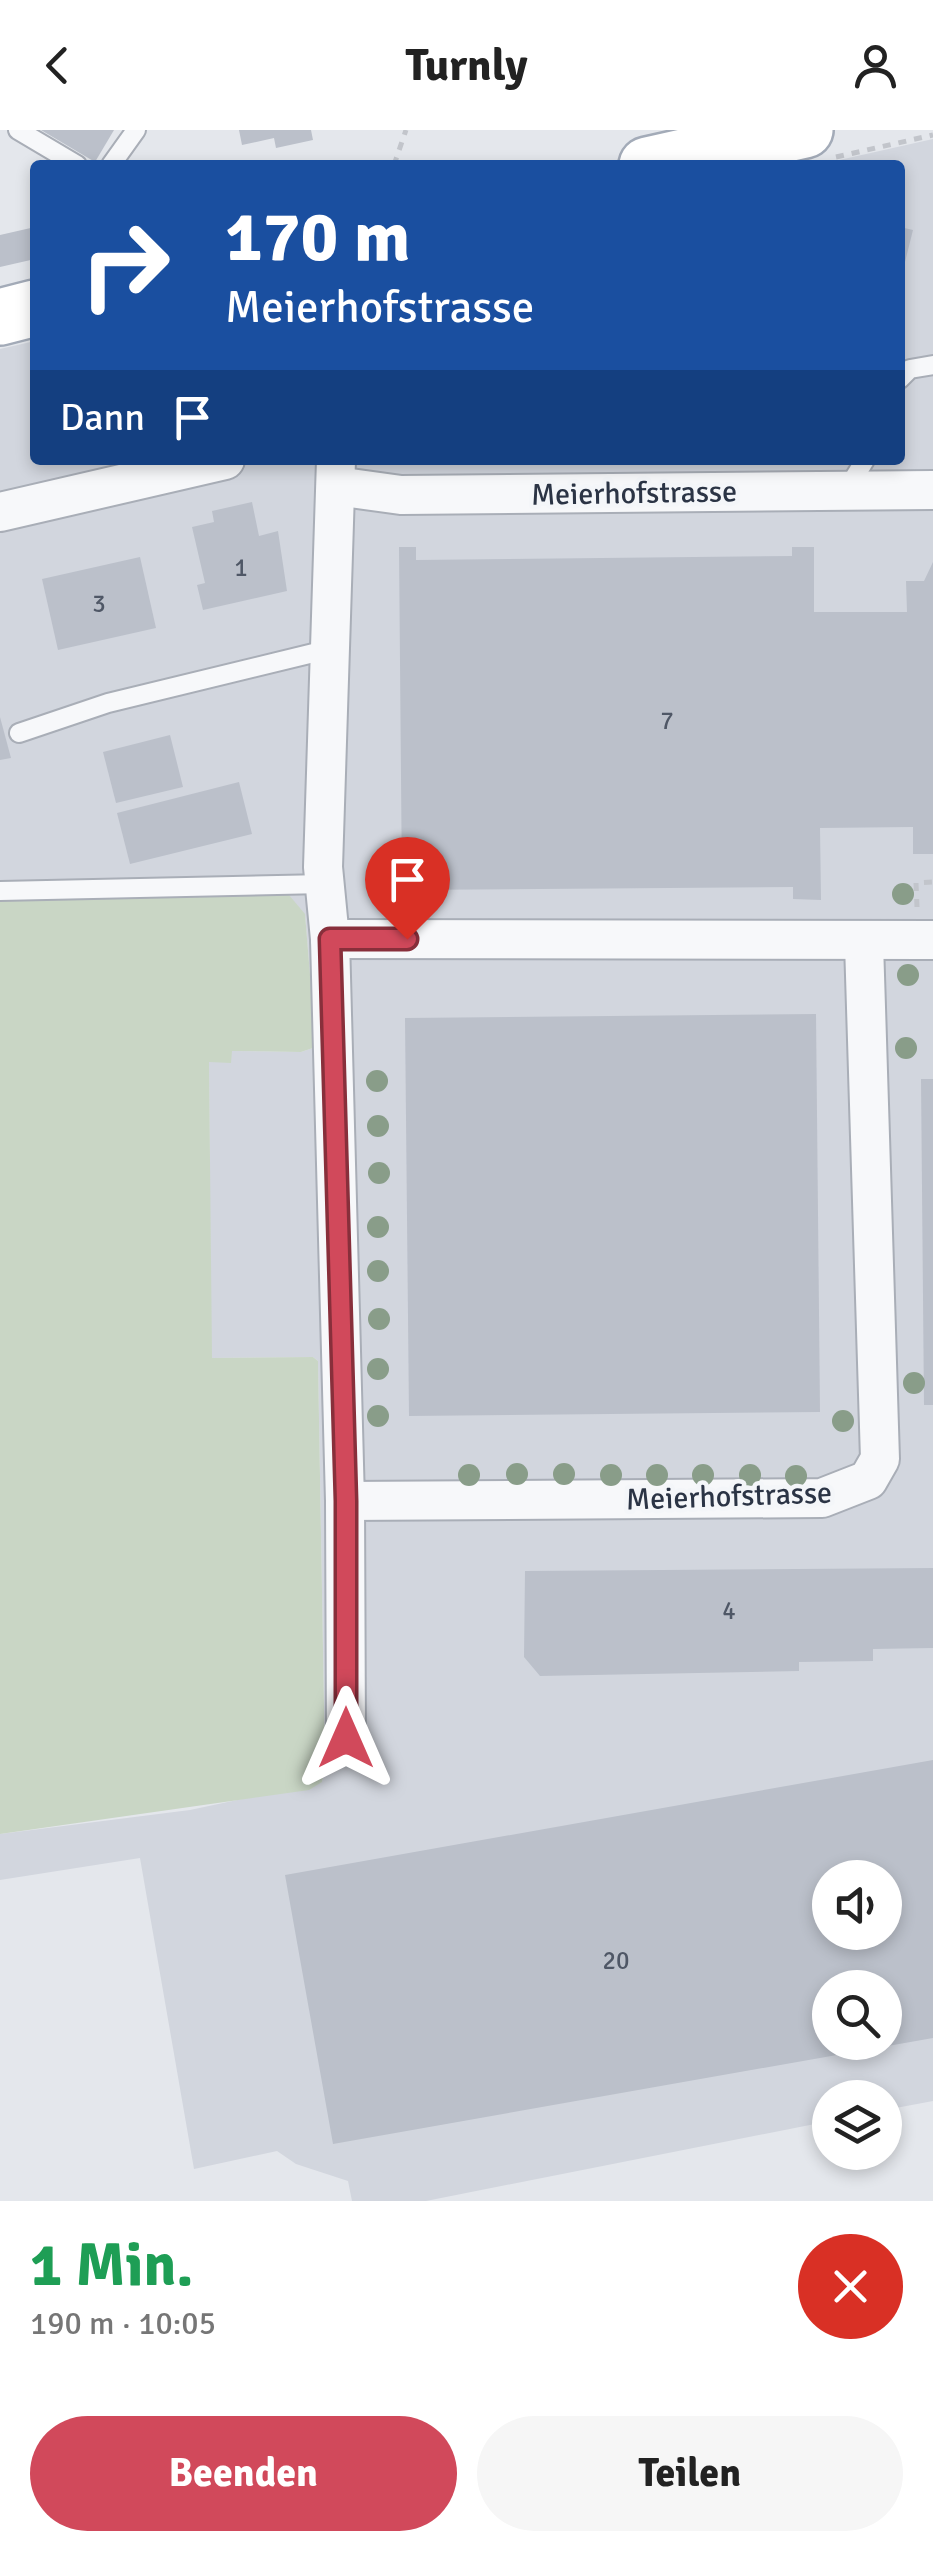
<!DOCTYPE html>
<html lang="de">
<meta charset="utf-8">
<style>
:root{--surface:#fff;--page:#f6f6f6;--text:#222;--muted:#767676;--accent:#d1495b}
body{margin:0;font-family:Signika,sans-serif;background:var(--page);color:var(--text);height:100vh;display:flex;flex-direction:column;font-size:38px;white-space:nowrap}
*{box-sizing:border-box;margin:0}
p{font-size:32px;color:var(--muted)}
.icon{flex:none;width:55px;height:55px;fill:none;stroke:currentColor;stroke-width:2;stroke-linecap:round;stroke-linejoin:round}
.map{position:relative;height:2071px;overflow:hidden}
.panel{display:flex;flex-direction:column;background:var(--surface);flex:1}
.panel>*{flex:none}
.banner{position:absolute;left:30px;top:30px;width:875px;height:305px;border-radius:10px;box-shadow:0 5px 15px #0003;background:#1a4fa0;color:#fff;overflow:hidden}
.buttons{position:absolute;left:812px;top:1730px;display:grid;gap:20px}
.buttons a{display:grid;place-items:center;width:90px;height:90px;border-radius:50%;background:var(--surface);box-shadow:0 5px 15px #0003;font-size:50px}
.pin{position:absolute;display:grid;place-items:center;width:85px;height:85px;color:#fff;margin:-102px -42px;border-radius:50% 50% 50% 0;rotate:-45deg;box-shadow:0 0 10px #0007}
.pin .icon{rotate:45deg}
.me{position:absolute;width:110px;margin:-55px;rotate:0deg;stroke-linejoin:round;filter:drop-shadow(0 0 8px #0008)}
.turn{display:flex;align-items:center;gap:35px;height:210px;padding:0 30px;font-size:45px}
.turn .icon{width:130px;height:130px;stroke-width:2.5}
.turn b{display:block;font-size:70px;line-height:85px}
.then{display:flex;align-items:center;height:95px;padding:0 30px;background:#0003;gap:20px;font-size:38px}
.round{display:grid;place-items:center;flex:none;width:105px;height:105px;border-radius:52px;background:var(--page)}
.summary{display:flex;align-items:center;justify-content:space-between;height:170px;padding:0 30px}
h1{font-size:60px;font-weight:700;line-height:75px;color:#1e9e55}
.cta{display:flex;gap:20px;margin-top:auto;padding:20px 30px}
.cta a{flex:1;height:115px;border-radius:60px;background:var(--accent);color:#fff;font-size:40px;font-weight:700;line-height:115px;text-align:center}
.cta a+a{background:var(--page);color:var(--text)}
header{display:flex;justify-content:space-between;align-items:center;height:130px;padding:0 30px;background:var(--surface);font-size:45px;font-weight:700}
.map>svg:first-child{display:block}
</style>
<header><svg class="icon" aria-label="back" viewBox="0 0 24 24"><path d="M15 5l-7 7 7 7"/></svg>Turnly<svg class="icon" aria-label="person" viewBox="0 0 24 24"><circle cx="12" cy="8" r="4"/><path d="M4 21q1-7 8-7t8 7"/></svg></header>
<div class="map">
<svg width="933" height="2071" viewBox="0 0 933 2071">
<rect width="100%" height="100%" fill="#e4e7ec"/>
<!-- built -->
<path fill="#d2d6de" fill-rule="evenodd" d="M933,9v1962l-48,9v-12h-55v23l-404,80h-74l-4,-20 -52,-17 -19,-13 -83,18 -54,-311 -140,22v-46l190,-24 132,-28 3,-19 -7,-402 -5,-4 -102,1 -2,-296 22,-11 70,1 15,-5 -11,-132 -17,-20 -288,3v-549l35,-8v119h865v-295h-83zM830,1748h55v54h-55zM830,1858h55v54h-55z"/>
<!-- green -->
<polygon fill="#c9d6c5" points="146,765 289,765 305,784 316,917 301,922 232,921 231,933 209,932 212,1228 313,1227 318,1231 325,1633 322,1652 309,1660 0,1704 0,768"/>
<!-- building -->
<g fill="#bbc0ca" fill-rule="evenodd">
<polygon points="41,0 114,0 95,32"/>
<polygon points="239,0 311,0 313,10 276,18 274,8 242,15"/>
<polygon points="35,97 35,129 0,137 0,105"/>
<polygon points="900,97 913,100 905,132 900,131"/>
<polygon points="252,372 259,406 278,401 287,461 203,480 197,455 205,453 192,397 214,392 212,381"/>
<polygon points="399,417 416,417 416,430 792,426 792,417 814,417 814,482 907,482 906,451 924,451 933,432 933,724 913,724 913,697 820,698 821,770 793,769 793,757 402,760"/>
<polygon points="140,427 156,498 58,520 42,449"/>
<polygon points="0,587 11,628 0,630"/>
<polygon points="170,605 183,657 116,673 103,622"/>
<polygon points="239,652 252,704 130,734 117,683"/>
<polygon points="816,884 820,1282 409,1286 405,888"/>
<polygon points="921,949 933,949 933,1275 924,1275"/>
<polygon points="933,1438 933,1518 873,1519 873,1531 799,1532 799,1541 540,1546 524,1527 525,1441"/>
<path d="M933,1630v278l-600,106 -48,-269zM830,1748h55v54h-55zM830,1858h55v54h-55z"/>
</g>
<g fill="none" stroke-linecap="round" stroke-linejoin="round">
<!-- service casing -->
<g stroke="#a9aeb7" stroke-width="22">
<g id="service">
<polyline points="18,0 77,35"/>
<polyline points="111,35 136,0"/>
<polyline points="900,249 910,239 933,235"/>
<polyline points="846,361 865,330"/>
<polyline points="19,603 108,573 330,519"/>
<polyline points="0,761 325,754"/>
</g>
</g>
<!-- minor casing -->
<g stroke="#a9aeb7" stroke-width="42">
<g id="minor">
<polyline points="336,330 323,737 330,809 345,1371 822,1368 868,1350 880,1329 864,813"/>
<polyline points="336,356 401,365 933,360"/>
<polyline points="0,382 225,330"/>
<polyline points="330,809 933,810"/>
<polyline points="345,1371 346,1608"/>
</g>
</g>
<!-- primary casing -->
<g stroke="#a3abb8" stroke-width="60">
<g id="primary">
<polyline points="647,35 805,0"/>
<polyline points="0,187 35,178"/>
</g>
</g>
<!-- path -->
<g stroke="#c2c5cb" stroke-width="5" stroke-dasharray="8 8" stroke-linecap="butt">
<polyline points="836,27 933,5"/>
<polyline points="394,35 406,0"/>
<polyline points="917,777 916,753 933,752"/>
</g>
<!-- service -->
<use href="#service" stroke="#f7f8fa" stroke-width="18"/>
<!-- minor -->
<use href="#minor" stroke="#f7f8fa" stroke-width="38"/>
<!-- primary -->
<use href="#primary" stroke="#fff" stroke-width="55"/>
</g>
<!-- trees -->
<g fill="#899d89">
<circle cx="903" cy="764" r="11"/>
<circle cx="908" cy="845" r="11"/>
<circle cx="906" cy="918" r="11"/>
<circle cx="377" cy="951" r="11"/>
<circle cx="378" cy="996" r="11"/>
<circle cx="379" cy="1043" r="11"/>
<circle cx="378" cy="1097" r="11"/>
<circle cx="378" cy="1141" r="11"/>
<circle cx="379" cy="1189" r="11"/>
<circle cx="378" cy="1239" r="11"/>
<circle cx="914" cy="1253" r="11"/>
<circle cx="378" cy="1286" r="11"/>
<circle cx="843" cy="1291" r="11"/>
<circle cx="517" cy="1344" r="11"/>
<circle cx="564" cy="1344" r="11"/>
<circle cx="469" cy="1345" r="11"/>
<circle cx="611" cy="1345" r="11"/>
<circle cx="657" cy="1345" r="11"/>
<circle cx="703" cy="1345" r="11"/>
<circle cx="750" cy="1345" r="11"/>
<circle cx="796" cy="1346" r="11"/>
<circle cx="365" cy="1626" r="11"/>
</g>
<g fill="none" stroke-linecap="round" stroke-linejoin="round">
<!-- route casing -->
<g stroke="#882f3b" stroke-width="25">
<polyline id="route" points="346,1608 346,1371 330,809 407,809"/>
</g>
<!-- route -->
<use href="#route" stroke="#d1495b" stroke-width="18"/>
</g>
<g text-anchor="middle" stroke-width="9" stroke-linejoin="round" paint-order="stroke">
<!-- number labels -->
<g font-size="25" fill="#4f5766">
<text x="241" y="446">1</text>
<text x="99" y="482">3</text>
<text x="667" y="599">7</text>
<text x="729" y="1489">4</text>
<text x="616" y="1839">20</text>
</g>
<!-- street labels -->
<g font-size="30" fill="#2b3445" stroke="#f4f6f9">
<text transform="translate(634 363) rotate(-1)" y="10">Meierhofstrasse</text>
<text transform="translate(729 1366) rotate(-2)" y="10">Meierhofstrasse</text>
</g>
</g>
</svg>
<div class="buttons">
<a><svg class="icon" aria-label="sound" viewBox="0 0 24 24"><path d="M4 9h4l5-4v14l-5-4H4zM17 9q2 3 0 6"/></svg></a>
<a><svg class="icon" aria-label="search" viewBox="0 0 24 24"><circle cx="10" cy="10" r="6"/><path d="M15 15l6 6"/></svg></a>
<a><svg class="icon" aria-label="layers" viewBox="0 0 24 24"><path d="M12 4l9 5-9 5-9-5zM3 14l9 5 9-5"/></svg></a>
</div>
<div class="pin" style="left:407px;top:809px;background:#d93025"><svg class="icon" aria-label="arrive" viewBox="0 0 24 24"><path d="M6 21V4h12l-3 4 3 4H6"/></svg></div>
<svg class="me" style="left:346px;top:1608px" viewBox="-20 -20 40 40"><path d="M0-17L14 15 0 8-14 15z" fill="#d1495b" stroke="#fff" stroke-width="4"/></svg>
<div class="banner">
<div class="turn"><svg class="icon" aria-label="right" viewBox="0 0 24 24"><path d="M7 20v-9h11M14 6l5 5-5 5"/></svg><div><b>170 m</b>Meierhofstrasse</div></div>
<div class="then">Dann<svg class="icon" aria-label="arrive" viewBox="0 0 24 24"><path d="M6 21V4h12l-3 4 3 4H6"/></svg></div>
</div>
</div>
<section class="panel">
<div class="summary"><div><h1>1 Min.</h1><p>190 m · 10:05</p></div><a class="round" style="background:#d93025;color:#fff"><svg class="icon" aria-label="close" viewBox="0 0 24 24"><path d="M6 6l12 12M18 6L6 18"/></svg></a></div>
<div class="cta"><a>Beenden</a><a>Teilen</a></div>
</section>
